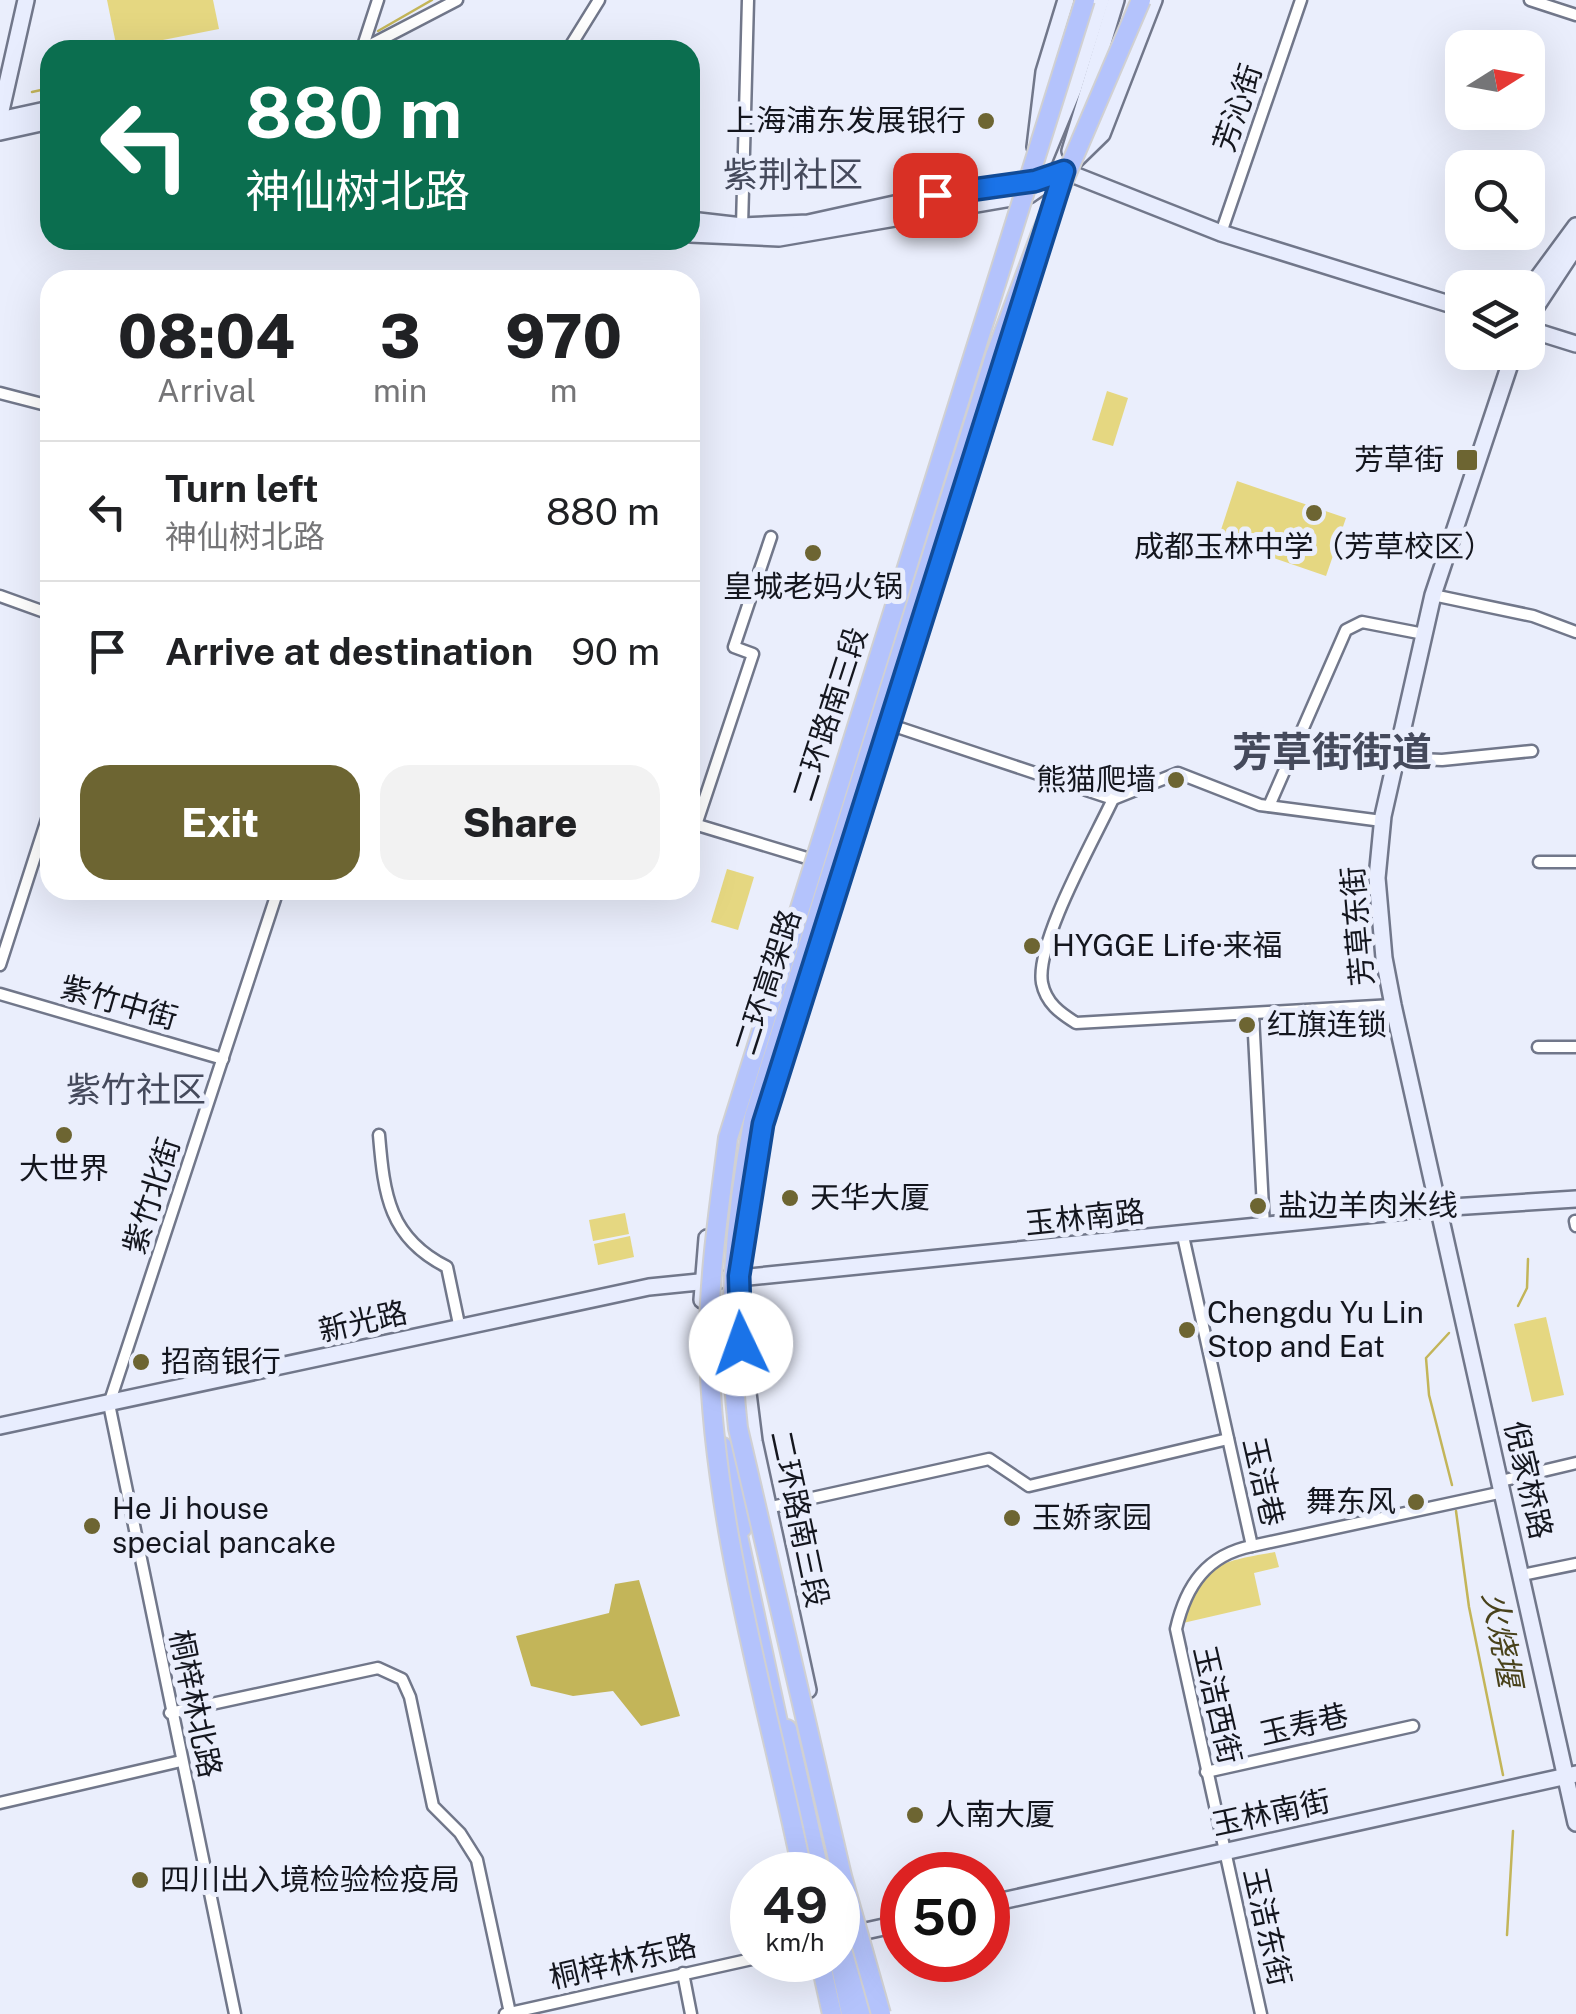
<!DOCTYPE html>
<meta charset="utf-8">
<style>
:root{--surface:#fff;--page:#f2f2f2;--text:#202124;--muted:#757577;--line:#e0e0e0;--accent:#6d6532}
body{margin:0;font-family:"Public Sans","Noto Sans SC",sans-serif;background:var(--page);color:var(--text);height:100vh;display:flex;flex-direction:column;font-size:38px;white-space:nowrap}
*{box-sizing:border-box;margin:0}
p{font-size:32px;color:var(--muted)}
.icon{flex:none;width:55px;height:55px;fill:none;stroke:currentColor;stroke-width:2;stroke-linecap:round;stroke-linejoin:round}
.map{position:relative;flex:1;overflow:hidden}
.sheet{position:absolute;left:40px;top:270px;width:660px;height:630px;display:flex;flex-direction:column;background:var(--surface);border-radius:30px;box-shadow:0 10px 40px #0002}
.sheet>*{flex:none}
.hud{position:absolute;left:40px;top:40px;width:660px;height:210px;border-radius:30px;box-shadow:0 10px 40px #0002;background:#0b6e4f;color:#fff;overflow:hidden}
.needle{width:65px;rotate:79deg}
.tools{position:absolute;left:1445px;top:30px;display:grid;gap:20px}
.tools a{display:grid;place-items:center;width:100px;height:100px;border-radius:20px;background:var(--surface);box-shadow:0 10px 40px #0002;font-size:50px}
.speed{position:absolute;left:730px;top:1852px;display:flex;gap:20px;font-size:50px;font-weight:700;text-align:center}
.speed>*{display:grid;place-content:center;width:130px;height:130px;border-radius:50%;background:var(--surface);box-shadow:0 10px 40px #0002;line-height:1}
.speed small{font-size:25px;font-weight:400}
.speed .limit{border:15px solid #d22;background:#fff;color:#111}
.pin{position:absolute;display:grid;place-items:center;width:85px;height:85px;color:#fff;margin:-42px;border-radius:20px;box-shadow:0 5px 15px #0006}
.me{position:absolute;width:110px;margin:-55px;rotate:357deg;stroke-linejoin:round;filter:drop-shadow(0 0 8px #0008)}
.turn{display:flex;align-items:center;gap:35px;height:210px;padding:0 40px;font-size:45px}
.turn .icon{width:130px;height:130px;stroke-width:2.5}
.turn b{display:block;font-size:70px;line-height:85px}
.eta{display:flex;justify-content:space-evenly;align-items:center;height:170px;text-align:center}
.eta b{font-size:60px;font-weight:800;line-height:70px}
.action{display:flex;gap:20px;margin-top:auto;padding:20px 40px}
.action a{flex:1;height:115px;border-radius:30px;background:var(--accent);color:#fff;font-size:40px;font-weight:800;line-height:115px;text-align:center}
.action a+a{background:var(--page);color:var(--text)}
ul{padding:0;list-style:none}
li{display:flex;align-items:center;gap:30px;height:140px;padding:0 40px;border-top:2px solid var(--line)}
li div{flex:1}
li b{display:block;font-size:38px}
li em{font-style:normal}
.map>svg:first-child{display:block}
</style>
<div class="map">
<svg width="1576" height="2014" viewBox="0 0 1576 2014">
<rect width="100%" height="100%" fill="#eaeefc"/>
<!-- green -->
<g fill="#e5d781">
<polygon points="107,0 213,0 219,29 117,49"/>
<polygon points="1107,391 1128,398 1113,446 1092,440"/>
<polygon points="1237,481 1346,518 1326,576 1218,539"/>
<polygon points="727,869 754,877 738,930 711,922"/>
<polygon points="625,1213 629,1234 593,1241 589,1220"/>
<polygon points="630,1236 634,1257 598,1265 594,1244"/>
<polygon points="1546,1317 1564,1395 1532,1402 1514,1324"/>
<path d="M1275,1552l4,15 -25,6 7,32 -78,18c15,-59 36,-61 92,-71z"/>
</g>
<!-- water -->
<polygon fill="#c3b559" points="639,1580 680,1716 641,1726 613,1691 573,1696 531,1686 516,1636 609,1613 615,1584"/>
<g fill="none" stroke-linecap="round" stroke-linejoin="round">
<!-- stream -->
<g stroke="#c3b559" stroke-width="2.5">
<polyline points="378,31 432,0"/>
<polyline points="331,50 348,46"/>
<polyline points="32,92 50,88"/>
<polyline points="1518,1306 1527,1288 1528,1259"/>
<polyline points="1449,1333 1426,1358 1429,1395 1452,1485"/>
<polyline points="1456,1511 1469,1607 1503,1775"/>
<polyline points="1507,1935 1513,1831"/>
</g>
<!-- street casing -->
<g stroke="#71778a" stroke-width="15">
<g id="street">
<polyline points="1530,0 1576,15"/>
<polyline points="362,49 378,0"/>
<polyline points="361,50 457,0"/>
<polyline points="568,50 599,0"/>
<polyline points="742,226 748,0"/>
<polyline points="1221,233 1301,0"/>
<polyline points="0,393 50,406"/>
<polyline points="1433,595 1533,616 1576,632"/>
<polyline points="0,596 50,614"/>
<polyline points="891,725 1113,799 1178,773 1260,805 1382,821"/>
<polyline points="1395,758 1442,760 1532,751"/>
<path d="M1113,799c-18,39 -78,144 -71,184 4,20 18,30 34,40l317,-18"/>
<polyline points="1269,806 1346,630 1362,622 1424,634"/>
<polyline points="691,823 810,859"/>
<polyline points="696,825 753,654 734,647 771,537"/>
<polyline points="1539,862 1576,862"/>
<polyline points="0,965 50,810"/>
<polyline points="0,994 223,1059"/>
<polyline points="1253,1015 1264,1227"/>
<polyline points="1538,1047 1576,1047"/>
<path d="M379,1135c5,60 10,103 68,132l13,62"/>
<polyline points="1575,1221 1576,1226"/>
<polyline points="1183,1236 1252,1546 1503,1492"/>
<polyline points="1501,1481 1576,1463"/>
<polyline points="767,1508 989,1459 1029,1486 1228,1439"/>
<path d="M1252,1546c-45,9 -66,39 -76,83l85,385"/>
<polyline points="1522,1575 1576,1564"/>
<polyline points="170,1713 378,1668 402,1679 410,1697 433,1806 460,1833 477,1860 510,2013"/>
<polyline points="1206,1772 1413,1726"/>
<polyline points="0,1803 181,1761"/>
<polyline points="683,1973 691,2014"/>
<polyline points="235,2014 109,1404 278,890"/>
<polyline points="505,2014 752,1959"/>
</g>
</g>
<!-- secondary casing -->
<g stroke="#71778a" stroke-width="20">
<g id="secondary">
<polyline points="0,115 26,0"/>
<polyline points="0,120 50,109"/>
<polyline points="0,132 50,121"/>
<polyline points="1035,147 1044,72 1066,0"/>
<polyline points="1070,151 1116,0"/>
<polyline points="1064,171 1221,233 1462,308"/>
<polyline points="1039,172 1073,90 1101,0"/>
<polyline points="690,220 742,226 808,223 935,195 1037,181"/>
<polyline points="690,234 779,238 1029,195 1064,171 1102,134 1154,0"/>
<polyline points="1528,304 1531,287 1576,226"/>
<polyline points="1528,319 1576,246"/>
<polyline points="1528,329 1576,344"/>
<polyline points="1514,352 1433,595 1383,816 1377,878 1384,958 1393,1005 1576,1823"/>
<polyline points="749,1202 763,1125 1029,288"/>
<polyline points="702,1300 707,1238"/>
<polyline points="740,1329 754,1441 808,1690"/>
<polyline points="0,1426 649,1287 1436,1208 1576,1199"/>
<polyline points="988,1904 1576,1774"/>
<polyline points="861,1932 902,1923"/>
</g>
</g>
<!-- highway casing -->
<g stroke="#d0d0d2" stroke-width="22">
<g id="highway">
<polyline points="723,1447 742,1528"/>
<polyline points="734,1517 782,1741"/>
<polyline points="787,1729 820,1875"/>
<polyline points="838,1893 864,2014"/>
<polyline points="838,1953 851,2014"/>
<polyline points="820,1960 832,2014"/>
</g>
</g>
<!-- street -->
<use href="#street" stroke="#fff" stroke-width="10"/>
<!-- secondary -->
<use href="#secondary" stroke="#e8edfe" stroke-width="15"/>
<!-- highway -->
<use href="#highway" stroke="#b4c3fc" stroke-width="18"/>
<!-- highway-bridge casing -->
<g stroke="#d0d0d2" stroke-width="22" stroke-linecap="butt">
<g id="highway-bridge">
<path d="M803,1875c-35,-172 -90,-348 -94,-525 -1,-71 10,-141 19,-212l357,-1138"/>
<path d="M881,2014l-39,-138 -104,-448c-12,-105 -4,-208 16,-311l241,-761 45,-120 101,-236"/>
</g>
</g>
<!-- highway-bridge -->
<use href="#highway-bridge" stroke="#b4c3fc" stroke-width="18"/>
</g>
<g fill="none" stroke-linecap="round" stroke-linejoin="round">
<!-- route casing -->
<g stroke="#114b97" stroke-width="25">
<polyline id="route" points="741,1344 739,1276 763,1124 1064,171 1035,181 935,195"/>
</g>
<!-- route -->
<use href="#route" stroke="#1a73e8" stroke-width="18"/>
</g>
<!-- markers -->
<g fill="#6d6532" stroke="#eaeefc" stroke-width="4">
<circle cx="986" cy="121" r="10"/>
<rect x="1455" y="448" width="24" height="24" rx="5"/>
<circle cx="1314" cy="513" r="10"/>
<circle cx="813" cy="553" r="10"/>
<circle cx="1176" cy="780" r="10"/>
<circle cx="1032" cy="946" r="10"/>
<circle cx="1247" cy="1025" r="10"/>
<circle cx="64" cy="1135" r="10"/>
<circle cx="790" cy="1198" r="10"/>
<circle cx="1258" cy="1206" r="10"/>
<circle cx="1187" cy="1330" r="10"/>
<circle cx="141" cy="1362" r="10"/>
<circle cx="1416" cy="1502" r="10"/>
<circle cx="1012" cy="1518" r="10"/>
<circle cx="92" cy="1526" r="10"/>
<circle cx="915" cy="1815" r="10"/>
<circle cx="140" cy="1880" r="10"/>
</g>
<g text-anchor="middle" stroke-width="10" stroke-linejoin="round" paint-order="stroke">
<!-- street labels -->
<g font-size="30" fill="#14161e" stroke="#eaeefc">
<text transform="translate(1238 108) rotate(-71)" y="10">芳沁街</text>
<text transform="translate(830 714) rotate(-72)" y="10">二环路南三段</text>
<text transform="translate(1358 926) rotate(-95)" y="10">芳草东街</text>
<text transform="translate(768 982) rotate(-72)" y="10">二环高架路</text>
<text transform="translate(119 1003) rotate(16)" y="10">紫竹中街</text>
<text transform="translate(152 1196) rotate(-72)" y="10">紫竹北街</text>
<text transform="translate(1085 1218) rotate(-6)" y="10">玉林南路</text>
<text transform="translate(363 1322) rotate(-13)" y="10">新光路</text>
<text transform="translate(1528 1480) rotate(77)" y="10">倪家桥路</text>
<text transform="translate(1263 1482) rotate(77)" y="10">玉洁巷</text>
<text transform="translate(799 1519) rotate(78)" y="10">二环路南三段</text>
<text transform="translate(195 1704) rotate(78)" y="10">桐梓林北路</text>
<text transform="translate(1217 1705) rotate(77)" y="10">玉洁西街</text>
<text transform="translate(1304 1725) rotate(-13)" y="10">玉寿巷</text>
<text transform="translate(1271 1813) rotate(-12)" y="10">玉林南街</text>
<text transform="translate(1267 1927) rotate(77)" y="10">玉洁东街</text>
<text transform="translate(623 1962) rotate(-13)" y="10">桐梓林东路</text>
</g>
<!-- poi labels -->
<g font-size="30" fill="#14161e" stroke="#eaeefc" text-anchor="start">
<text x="966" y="131" text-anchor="end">上海浦东发展银行</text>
<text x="1444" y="470" text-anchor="end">芳草街</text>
<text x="1314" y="557" text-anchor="middle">成都玉林中学（芳草校区）</text>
<text x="813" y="597" text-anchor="middle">皇城老妈火锅</text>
<text x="1156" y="790" text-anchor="end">熊猫爬墙</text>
<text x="1052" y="956">HYGGE Life·来福</text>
<text x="1267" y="1035">红旗连锁</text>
<text x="64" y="1179" text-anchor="middle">大世界</text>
<text x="810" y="1208">天华大厦</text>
<text x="1278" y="1216">盐边羊肉米线</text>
<text x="1207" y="1323">Chengdu Yu Lin<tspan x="1207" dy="34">Stop and Eat</tspan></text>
<text x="161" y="1372">招商银行</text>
<text x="1396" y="1512" text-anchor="end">舞东风</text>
<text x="112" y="1519">He Ji house<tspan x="112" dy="34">special pancake</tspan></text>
<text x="1032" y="1528">玉娇家园</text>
<text x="935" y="1825">人南大厦</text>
<text x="160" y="1890">四川出入境检验检疫局</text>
</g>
<!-- water labels -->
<g font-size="32" font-style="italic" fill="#49421b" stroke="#eaeefc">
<text transform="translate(1502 1639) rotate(80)" y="11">火烧堰</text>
</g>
<!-- quarter labels -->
<g font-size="35" fill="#454a5c" stroke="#eaeefc">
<text x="793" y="187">紫荆社区</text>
<text x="136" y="1102">紫竹社区</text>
</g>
<!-- district labels -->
<g font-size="40" font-weight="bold" fill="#454a5c" stroke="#eaeefc">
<text x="1332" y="766">芳草街街道</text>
</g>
</g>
</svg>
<div class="tools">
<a><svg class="needle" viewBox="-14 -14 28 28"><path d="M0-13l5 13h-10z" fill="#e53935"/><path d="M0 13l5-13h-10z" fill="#757577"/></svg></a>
<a><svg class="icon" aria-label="search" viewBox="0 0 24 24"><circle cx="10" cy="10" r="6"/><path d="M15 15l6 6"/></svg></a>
<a><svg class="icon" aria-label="layers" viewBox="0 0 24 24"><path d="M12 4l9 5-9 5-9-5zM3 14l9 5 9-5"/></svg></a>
</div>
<div class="speed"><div>49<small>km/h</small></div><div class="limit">50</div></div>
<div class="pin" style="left:935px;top:195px;background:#d93025"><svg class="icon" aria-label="arrive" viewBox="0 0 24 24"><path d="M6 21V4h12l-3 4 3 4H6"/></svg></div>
<svg class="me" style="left:741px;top:1344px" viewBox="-20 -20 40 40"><circle r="19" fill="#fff"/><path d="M0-13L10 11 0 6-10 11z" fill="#1a73e8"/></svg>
<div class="hud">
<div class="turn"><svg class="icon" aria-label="left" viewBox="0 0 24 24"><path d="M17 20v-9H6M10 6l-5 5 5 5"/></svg><div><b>880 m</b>神仙树北路</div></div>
</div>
<section class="sheet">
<div class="eta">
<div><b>08:04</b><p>Arrival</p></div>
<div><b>3</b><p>min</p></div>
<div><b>970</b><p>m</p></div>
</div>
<ul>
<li><svg class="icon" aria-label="left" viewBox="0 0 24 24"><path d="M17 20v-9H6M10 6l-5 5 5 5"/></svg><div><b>Turn left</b><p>神仙树北路</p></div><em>880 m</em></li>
<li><svg class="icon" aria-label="arrive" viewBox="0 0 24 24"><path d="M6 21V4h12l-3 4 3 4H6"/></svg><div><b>Arrive at destination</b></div><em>90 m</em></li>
</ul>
<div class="action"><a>Exit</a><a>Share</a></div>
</section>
</div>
